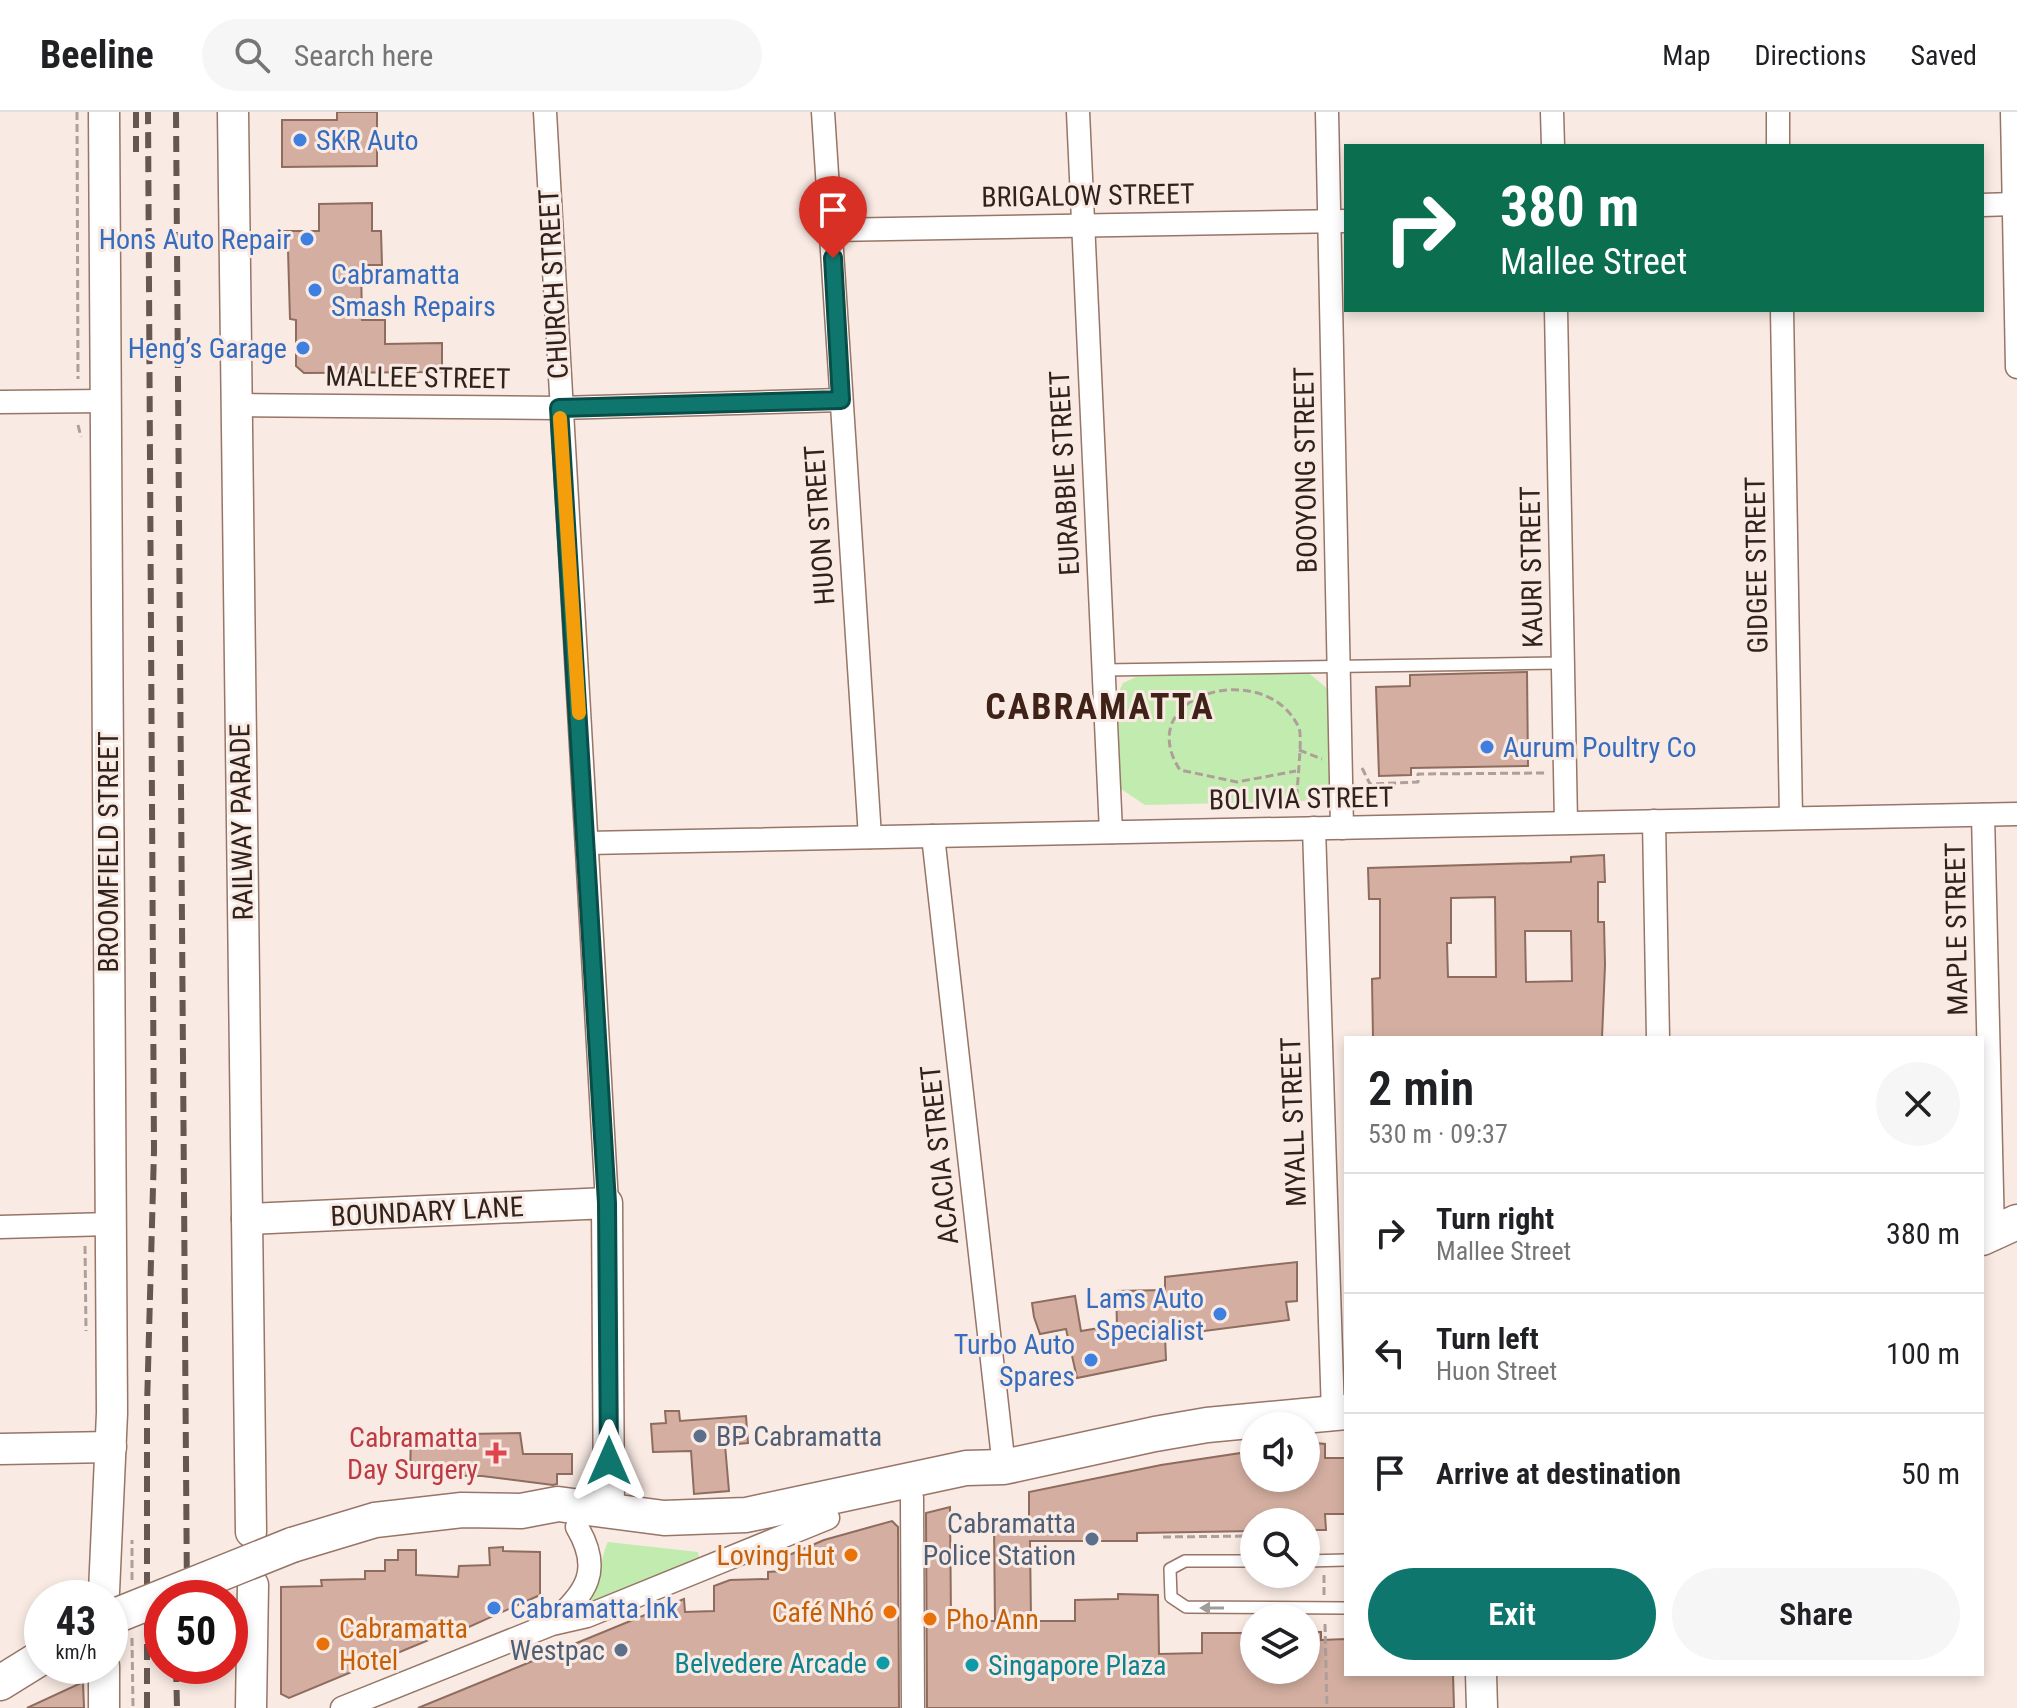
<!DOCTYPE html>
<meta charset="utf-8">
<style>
:root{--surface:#fff;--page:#f6f6f6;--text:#202124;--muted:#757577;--line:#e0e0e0;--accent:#0f766e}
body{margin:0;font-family:"Roboto Condensed",sans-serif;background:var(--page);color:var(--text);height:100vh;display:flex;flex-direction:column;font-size:30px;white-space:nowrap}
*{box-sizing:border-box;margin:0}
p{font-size:26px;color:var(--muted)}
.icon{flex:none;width:44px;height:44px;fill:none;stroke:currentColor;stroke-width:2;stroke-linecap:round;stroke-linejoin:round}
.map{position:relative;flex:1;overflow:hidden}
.details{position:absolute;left:1344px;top:924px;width:640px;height:640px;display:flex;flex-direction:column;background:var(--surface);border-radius:0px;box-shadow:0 4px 12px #0003}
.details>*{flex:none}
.hud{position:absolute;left:1344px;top:32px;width:640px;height:168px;border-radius:0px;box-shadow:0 4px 12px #0003;background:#0b6e4f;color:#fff;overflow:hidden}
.tools{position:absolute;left:1240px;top:1300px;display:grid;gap:16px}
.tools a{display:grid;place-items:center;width:80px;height:80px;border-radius:50%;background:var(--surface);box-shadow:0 4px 12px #0003;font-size:40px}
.speed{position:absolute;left:24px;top:1468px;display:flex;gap:16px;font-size:40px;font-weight:700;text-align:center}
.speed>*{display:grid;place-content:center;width:104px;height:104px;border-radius:50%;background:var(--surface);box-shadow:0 4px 12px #0003;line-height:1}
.speed small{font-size:20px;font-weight:400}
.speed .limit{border:12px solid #d22;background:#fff;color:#111}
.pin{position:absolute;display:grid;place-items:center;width:68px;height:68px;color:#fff;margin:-82px -34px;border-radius:50% 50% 50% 0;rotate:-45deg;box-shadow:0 0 8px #0007}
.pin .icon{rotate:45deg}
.me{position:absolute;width:88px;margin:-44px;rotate:0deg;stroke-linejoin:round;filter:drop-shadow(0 0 6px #0008)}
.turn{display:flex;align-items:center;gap:28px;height:168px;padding:0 24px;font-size:36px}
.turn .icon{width:104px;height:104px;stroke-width:2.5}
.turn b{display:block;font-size:56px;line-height:68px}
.round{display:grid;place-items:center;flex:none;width:84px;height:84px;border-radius:42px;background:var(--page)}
.headline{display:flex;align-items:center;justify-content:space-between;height:136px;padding:0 24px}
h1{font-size:48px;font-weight:600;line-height:60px}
.cta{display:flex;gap:16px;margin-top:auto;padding:16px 24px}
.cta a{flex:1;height:92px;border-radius:48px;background:var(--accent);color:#fff;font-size:32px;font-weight:600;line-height:92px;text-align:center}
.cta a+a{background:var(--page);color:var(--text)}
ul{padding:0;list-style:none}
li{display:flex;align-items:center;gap:24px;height:120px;padding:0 24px;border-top:2px solid var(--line)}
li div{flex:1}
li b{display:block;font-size:30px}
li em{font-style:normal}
header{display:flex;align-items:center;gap:48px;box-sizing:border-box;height:112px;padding:0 40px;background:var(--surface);border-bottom:2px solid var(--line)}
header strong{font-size:38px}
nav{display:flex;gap:44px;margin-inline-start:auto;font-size:28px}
.search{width:560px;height:72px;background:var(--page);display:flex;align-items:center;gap:20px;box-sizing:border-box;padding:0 28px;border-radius:44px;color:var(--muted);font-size:30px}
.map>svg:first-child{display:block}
</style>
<header>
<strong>Beeline</strong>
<div class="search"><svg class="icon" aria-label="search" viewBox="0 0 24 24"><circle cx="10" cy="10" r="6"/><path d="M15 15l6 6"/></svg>Search here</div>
<nav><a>Map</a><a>Directions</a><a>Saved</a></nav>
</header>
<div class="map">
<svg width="2017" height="1596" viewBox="0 0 2017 1596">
<rect width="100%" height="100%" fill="#f9eae3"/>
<!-- green -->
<g fill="#c2ecaf">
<polygon points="1305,558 1328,577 1329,674 1319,684 1308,689 1145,693 1121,677 1117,584 1123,571 1136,565"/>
<path d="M608,1430l90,10 2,12 -107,45 -5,-6c9,-16 16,-56 20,-61z"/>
</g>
<!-- building -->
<g fill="#d4afa1" stroke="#8e6c5e" stroke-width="2" fill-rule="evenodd">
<polygon points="337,0 377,0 377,54 282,55 282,8 337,8"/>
<polygon points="372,91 372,119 381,119 382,153 361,153 362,208 385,208 385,232 442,231 442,260 304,261 296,254 296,208 290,207 288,138 278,138 277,119 319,119 319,92"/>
<polygon points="1527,560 1528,654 1411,656 1411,663 1379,664 1376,575 1410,574 1410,563"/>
<path d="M1604,743l1,27h-7v40h6l1,43 -3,73h-229l-1,-59 8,-1v-79h-11l-1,-31 203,-6v-5zM1495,785l1,80h-48l-1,-34h4v-45zM1525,819h46l1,50 -46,1z"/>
<polygon points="1297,1150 1297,1189 1286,1190 1289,1208 1165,1224 1166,1248 1077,1266 1066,1217 1040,1222 1034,1205 1032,1191 1075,1184 1081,1219 1117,1213 1116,1179 1165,1178 1165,1165"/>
<polygon points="665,1299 679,1299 680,1309 746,1304 748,1331 725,1333 729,1379 694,1382 691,1339 653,1340 651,1312 666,1311"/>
<polygon points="520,1321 523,1342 572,1342 572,1362 557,1362 557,1372 553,1373 482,1364 410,1363 411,1323"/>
<polygon points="1306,1330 1325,1332 1325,1346 1346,1346 1346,1402 1325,1402 1326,1418 1306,1418 1306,1410 1254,1410 1254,1419 1137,1421 1137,1429 1030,1429 1031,1509 1075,1509 1075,1488 1118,1487 1118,1482 1158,1483 1159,1542 1202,1541 1202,1521 1254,1521 1254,1558 1306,1558 1306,1520 1321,1520 1321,1528 1346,1527 1346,1562 1453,1562 1454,1596 927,1596 926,1401 950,1395 951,1509 995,1509 994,1411 1029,1411 1029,1380 1161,1353 1254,1339 1254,1366 1306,1366"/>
<polygon points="892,1409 898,1415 899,1596 418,1596 684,1487 685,1500 714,1499 714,1474 730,1468 768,1467 768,1460 782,1459 782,1446 824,1428"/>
<polygon points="503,1435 503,1439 540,1440 540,1483 460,1519 460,1515 289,1586 281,1582 281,1475 322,1474 321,1468 365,1467 365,1459 385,1459 385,1448 398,1448 398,1438 416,1438 416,1463 458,1465 459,1454 490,1453 489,1436"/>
<polygon points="83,1570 84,1596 27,1596"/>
</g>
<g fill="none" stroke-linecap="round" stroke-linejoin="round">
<!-- lane casing -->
<g stroke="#977567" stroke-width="14">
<g id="lane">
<polyline points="1104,558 1562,551"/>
<polyline points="1254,1449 1185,1449 1170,1457 1171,1485 1186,1495 1346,1496"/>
<polyline points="1306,1449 1346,1448"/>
</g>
</g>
<!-- street casing -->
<g stroke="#977567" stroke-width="25">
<g id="street">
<polyline points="545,0 607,1091"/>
<polyline points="823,0 870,725"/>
<polyline points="1078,0 1111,720"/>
<polyline points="1327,0 1342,716"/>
<polyline points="1552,0 1553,34"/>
<polyline points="1778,0 1778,34"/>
<polyline points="2012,0 2017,255"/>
<polyline points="1982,93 2014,92"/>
<polyline points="831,118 1346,109"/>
<polyline points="1556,198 1566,710"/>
<polyline points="1782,198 1791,706"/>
<polyline points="0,290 106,289"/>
<polyline points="236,293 559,296 841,288"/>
<polyline points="1983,703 1993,1121"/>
<polyline points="1654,709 1658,926"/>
<polyline points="1314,716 1333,1302"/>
<polyline points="933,724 1004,1355"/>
<polyline points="587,731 2017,702"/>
<polyline points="0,1115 110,1112"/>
<polyline points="912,1386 913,1596"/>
<path d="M553,1511c33,-31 50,-52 24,-96"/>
<polyline points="342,1596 552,1512 587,1504 828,1406"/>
</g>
</g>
<!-- secondary casing -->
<g stroke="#977567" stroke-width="33">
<g id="secondary">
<polyline points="104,0 112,1301 104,1480"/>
<polyline points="233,0 251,1420"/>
<polyline points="247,1107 607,1091 609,1399"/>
<polyline points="0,1337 111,1335"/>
<polyline points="1481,1562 1482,1596"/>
<polyline points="104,1596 104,1554"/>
<polyline points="251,1596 253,1473"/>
</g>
</g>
<!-- primary casing -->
<g stroke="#977567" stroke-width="37">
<g id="primary">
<polyline points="1982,1126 2017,1110"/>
<polyline points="292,1433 375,1408 462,1398 521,1399 558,1392 664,1406 746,1403 966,1356 1004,1355 1155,1322 1207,1313 1346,1300"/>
<polyline points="0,1571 42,1545"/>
</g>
</g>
<!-- path -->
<g stroke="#ae9f99" stroke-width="3" stroke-dasharray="8 4" stroke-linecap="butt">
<polyline points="77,0 78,267"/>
<polyline points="78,313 81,325"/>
<polyline points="1299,638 1322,647"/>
<polyline points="1362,656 1370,672 1418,670 1418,662 1545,661"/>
<path d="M1296,697c0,-15 7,-72 3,-81 -32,-71 -169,-35 -119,42l57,12 59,-11"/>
<polyline points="85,1134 86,1219"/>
<polyline points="1306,1423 1315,1423 1316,1434"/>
<polyline points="1163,1425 1254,1424"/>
<polyline points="1324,1463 1324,1483"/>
<polyline points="132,1468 132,1428"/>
<polyline points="1325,1512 1327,1596"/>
<polyline points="132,1526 133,1596"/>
</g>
<!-- lane -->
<use href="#lane" stroke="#fff" stroke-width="11"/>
<!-- street -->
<use href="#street" stroke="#fff" stroke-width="22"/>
<!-- secondary -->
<use href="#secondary" stroke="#fff" stroke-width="30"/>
<!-- primary -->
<use href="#primary" stroke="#fff" stroke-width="34"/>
<!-- rail -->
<g stroke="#665751" stroke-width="6" stroke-dasharray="16 8" stroke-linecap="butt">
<polyline points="136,0 136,40"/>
<polyline points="176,0 187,1486"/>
<polyline points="176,1554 177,1596"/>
<polyline points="147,1596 147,1294 154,1039 148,0"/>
</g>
<!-- primary-bridge casing -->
<g stroke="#977567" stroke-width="37" stroke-linecap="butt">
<polyline id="primary-bridge" points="110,1506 292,1433"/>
</g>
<!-- primary-bridge -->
<use href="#primary-bridge" stroke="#fff" stroke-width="34"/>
</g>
<!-- one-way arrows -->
<defs><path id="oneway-solid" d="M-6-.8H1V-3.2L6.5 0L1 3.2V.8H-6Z" transform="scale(2)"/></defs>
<use fill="#a29c99" href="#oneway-solid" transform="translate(1212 1496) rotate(-180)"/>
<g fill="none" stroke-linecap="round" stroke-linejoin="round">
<!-- route casing -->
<g stroke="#0a4d48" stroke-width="20">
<polyline id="route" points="609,1349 607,1091 559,296 841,288 833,146"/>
</g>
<!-- route -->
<use href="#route" stroke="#0f766e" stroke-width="14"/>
<!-- slow -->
<polyline stroke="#f59e0b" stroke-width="14" points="560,306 579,601"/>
</g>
<!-- markers -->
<g fill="#3f7fe0" stroke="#f9eae3" stroke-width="3">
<circle cx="300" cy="28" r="8"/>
<circle cx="307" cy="127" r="8"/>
<circle cx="315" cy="178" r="8"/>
<circle cx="303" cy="236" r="8"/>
<circle cx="1487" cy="635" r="8"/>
<circle cx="1220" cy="1202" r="8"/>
<circle cx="1091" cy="1248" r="8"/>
<circle cx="494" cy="1496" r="8"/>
</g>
<g fill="#5c6f8a" stroke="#f9eae3" stroke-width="3">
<circle cx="700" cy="1324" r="8"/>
<circle cx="1092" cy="1427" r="8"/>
<circle cx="621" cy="1538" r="8"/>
</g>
<path fill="#e0444e" stroke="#f9eae3" stroke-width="3" d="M492 1329h8v8h8v8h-8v8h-8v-8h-8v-8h8z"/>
<g fill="#e8710a" stroke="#f9eae3" stroke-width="3">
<circle cx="851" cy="1443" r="8"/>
<circle cx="890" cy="1500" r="8"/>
<circle cx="930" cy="1507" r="8"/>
<circle cx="323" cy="1532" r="8"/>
</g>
<g fill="#0f9aa8" stroke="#f9eae3" stroke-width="3">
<circle cx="883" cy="1551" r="8"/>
<circle cx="972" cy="1553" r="8"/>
</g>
<g text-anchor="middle" stroke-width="6" stroke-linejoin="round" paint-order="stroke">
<!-- shop labels -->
<g font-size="28" fill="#366cbe" stroke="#f9eae3" text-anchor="start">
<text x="316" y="38">SKR Auto</text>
<text x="291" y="137" text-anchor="end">Hons Auto Repair</text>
<text x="331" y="172">Cabramatta<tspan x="331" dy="32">Smash Repairs</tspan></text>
<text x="287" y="246" text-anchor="end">Heng’s Garage</text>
<text x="1503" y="645">Aurum Poultry Co</text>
<text x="1204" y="1196" text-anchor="end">Lams Auto<tspan x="1204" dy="32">Specialist</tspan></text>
<text x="1075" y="1242" text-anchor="end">Turbo Auto<tspan x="1075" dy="32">Spares</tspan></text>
<text x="510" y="1506">Cabramatta Ink</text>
</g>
<!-- street labels -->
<g font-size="28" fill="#30221c" stroke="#f9eae3">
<text transform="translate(1088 83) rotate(-1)" y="10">BRIGALOW STREET</text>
<text transform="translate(553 172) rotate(-93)" y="10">CHURCH STREET</text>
<text transform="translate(418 265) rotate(1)" y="10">MALLEE STREET</text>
<text transform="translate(1305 358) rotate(-91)" y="10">BOOYONG STREET</text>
<text transform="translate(1064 361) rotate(-93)" y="10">EURABBIE STREET</text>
<text transform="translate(819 413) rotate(-94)" y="10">HUON STREET</text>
<text transform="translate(1756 453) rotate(-91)" y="10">GIDGEE STREET</text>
<text transform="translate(1531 455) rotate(-91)" y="10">KAURI STREET</text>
<text transform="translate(1301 686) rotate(-1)" y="10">BOLIVIA STREET</text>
<text transform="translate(241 710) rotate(-91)" y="10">RAILWAY PARADE</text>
<text transform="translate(108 740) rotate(-90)" y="10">BROOMFIELD STREET</text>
<text transform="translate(1956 817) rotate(-91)" y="10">MAPLE STREET</text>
<text transform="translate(1293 1010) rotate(-92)" y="10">MYALL STREET</text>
<text transform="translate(939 1043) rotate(-96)" y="10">ACACIA STREET</text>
<text transform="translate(427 1099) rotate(-3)" y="10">BOUNDARY LANE</text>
</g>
<!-- service labels -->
<g font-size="28" fill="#4e5e75" stroke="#f9eae3" text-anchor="end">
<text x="716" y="1334" text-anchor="start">BP Cabramatta</text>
<text x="1076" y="1421">Cabramatta<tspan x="1076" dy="32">Police Station</tspan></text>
<text x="605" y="1548">Westpac</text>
</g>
<!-- health labels -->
<g font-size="28" fill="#be3a42" stroke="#f9eae3" text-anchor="end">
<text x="478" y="1335">Cabramatta<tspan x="478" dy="32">Day Surgery</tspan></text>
</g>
<!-- food labels -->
<g font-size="28" fill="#c56008" stroke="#f9eae3" text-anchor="end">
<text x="835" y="1453">Loving Hut</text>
<text x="874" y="1510">Café Nhó</text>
<text x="946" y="1517" text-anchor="start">Pho Ann</text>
<text x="339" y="1526" text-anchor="start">Cabramatta<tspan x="339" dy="32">Hotel</tspan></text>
</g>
<!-- culture labels -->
<g font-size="28" fill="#0d838f" stroke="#f9eae3" text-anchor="end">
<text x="867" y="1561">Belvedere Arcade</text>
<text x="988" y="1563" text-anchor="start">Singapore Plaza</text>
</g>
<!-- district labels -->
<g font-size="36" font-weight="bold" letter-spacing="2" fill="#402318" stroke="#f9eae3">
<text x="1100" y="607">CABRAMATTA</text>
</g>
</g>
</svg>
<div class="tools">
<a><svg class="icon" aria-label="sound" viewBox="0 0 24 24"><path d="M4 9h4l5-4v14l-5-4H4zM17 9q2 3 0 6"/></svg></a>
<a><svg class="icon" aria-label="search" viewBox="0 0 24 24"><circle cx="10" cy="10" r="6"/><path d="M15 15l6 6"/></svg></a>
<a><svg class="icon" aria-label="layers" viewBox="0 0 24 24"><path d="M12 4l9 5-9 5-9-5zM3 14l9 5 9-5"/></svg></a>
</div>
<div class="speed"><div>43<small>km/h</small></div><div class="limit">50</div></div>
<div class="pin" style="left:833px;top:146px;background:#d93025"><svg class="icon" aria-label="arrive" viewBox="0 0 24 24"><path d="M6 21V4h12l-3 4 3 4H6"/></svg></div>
<svg class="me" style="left:609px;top:1349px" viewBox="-20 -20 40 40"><path d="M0-17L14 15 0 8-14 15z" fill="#0f766e" stroke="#fff" stroke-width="4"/></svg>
<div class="hud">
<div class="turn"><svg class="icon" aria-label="right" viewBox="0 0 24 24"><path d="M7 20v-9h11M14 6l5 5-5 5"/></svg><div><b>380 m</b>Mallee Street</div></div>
</div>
<section class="details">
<div class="headline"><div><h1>2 min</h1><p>530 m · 09:37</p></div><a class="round"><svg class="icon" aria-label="close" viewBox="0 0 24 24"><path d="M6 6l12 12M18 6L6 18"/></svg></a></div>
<ul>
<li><svg class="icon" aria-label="right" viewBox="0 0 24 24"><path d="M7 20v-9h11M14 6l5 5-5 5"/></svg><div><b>Turn right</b><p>Mallee Street</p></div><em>380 m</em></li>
<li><svg class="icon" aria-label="left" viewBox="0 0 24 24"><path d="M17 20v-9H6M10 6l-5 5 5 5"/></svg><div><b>Turn left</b><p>Huon Street</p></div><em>100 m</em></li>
<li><svg class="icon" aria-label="arrive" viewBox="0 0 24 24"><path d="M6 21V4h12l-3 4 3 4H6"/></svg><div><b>Arrive at destination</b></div><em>50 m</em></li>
</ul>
<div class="cta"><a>Exit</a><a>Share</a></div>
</section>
</div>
